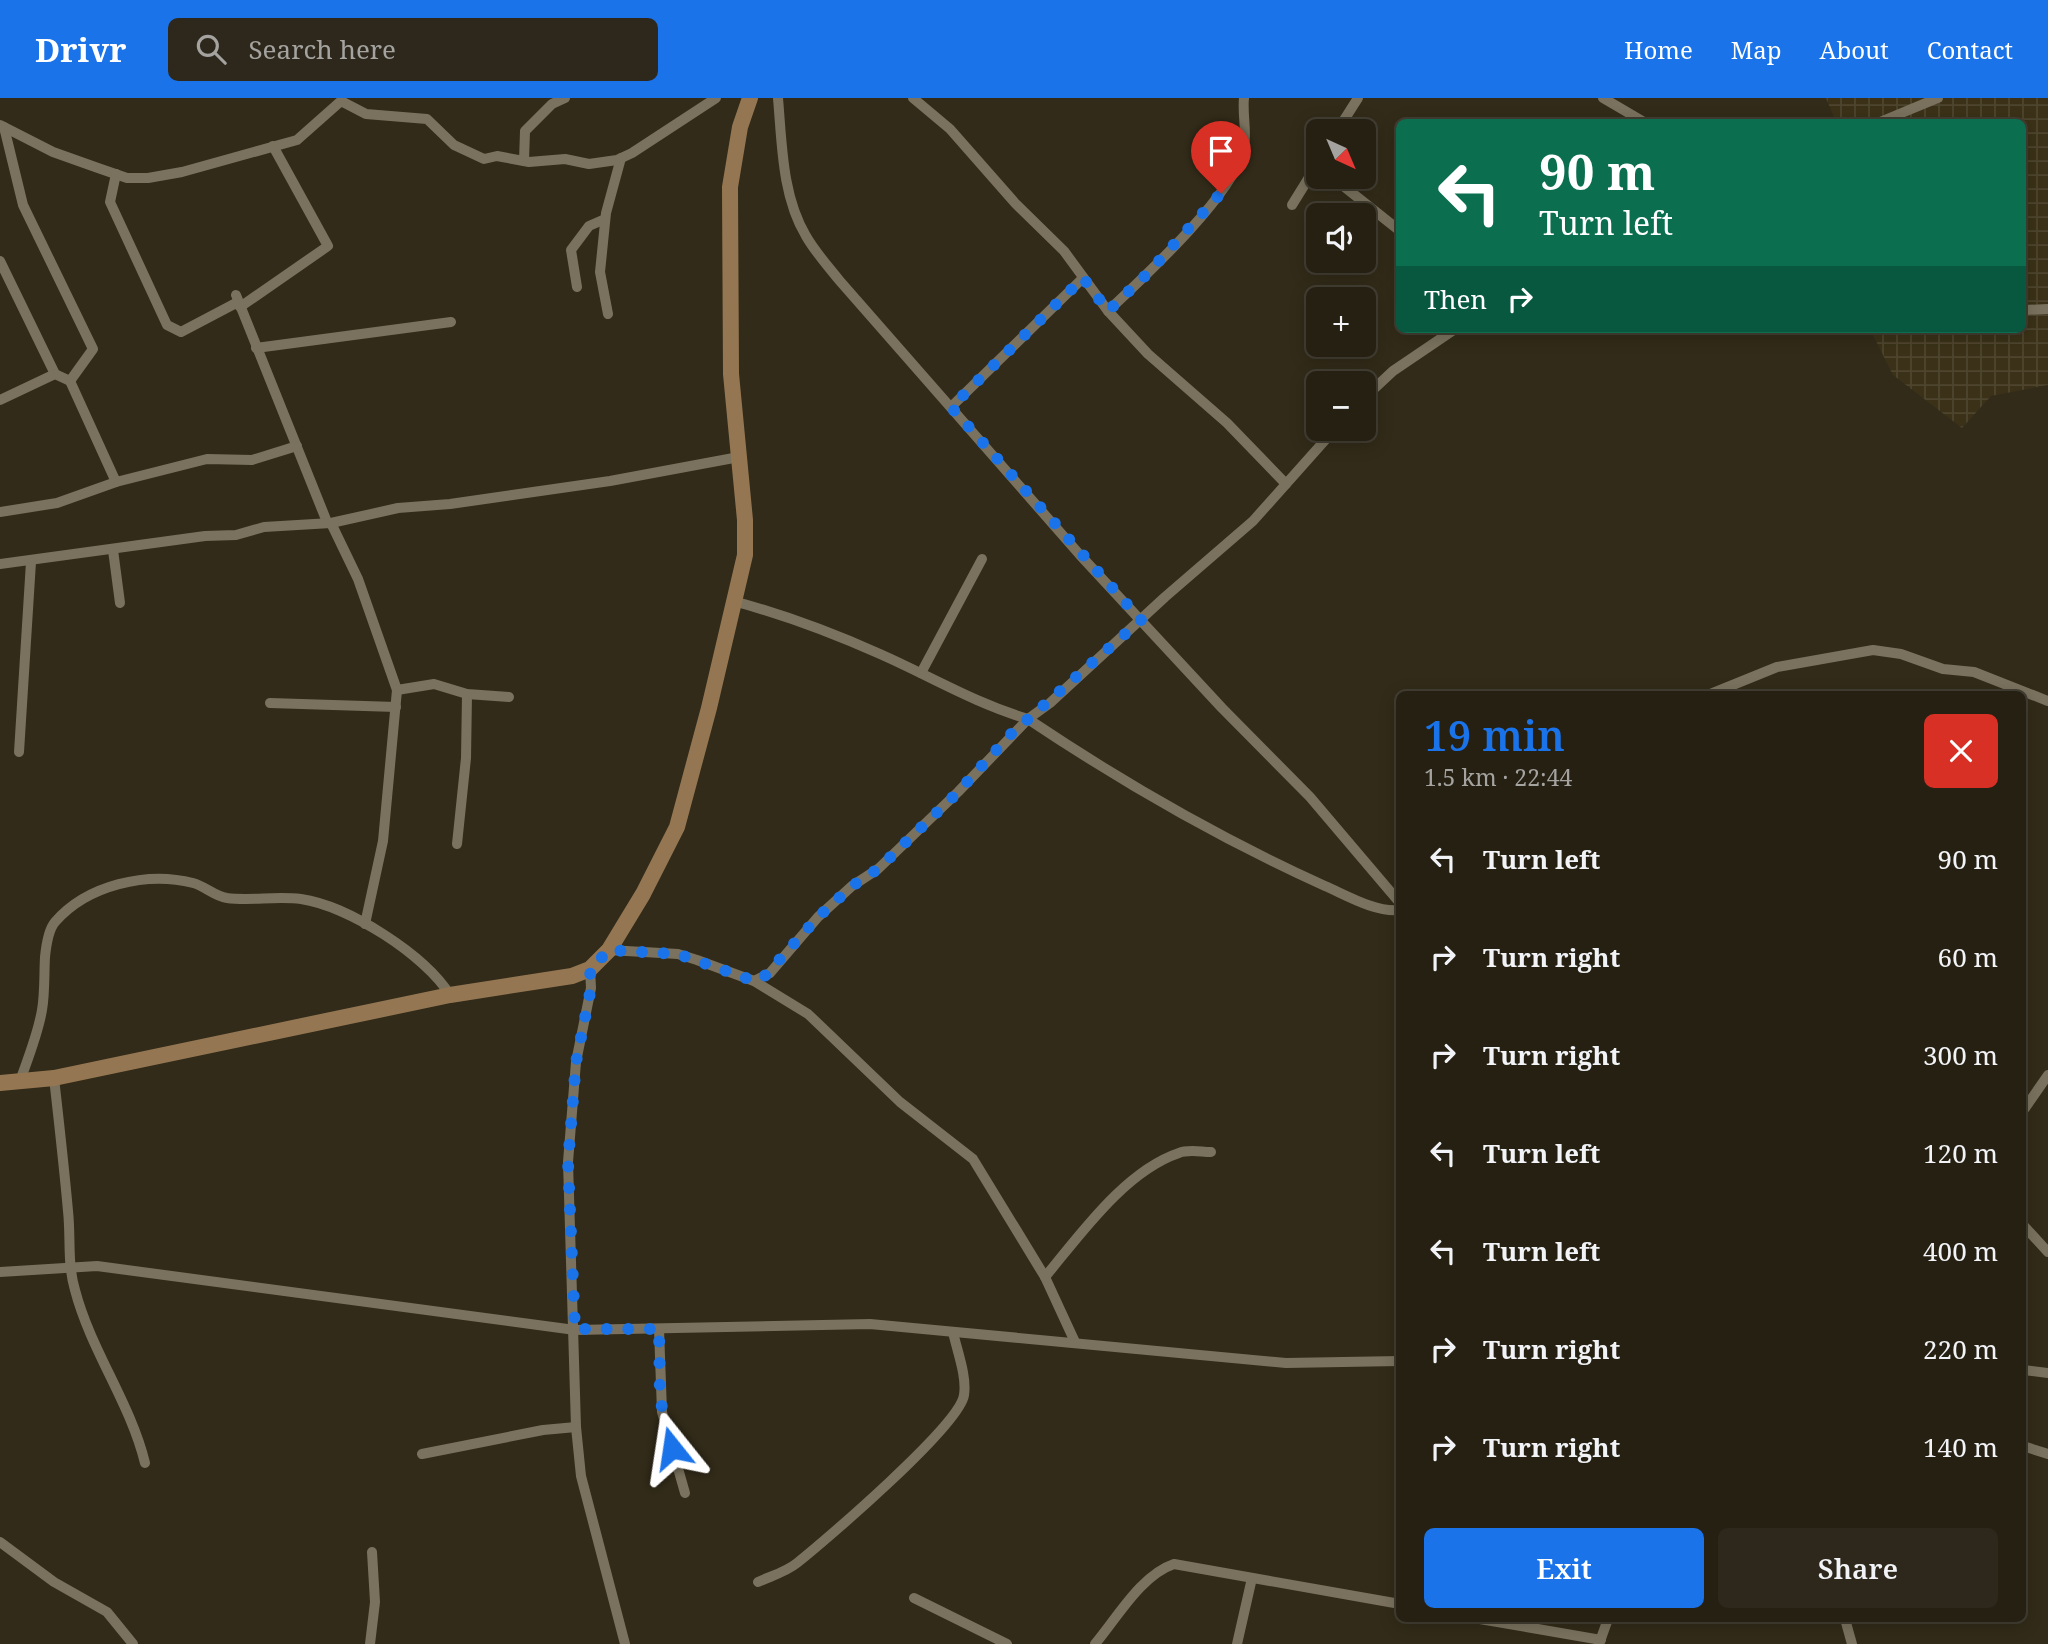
<!DOCTYPE html>
<meta charset="utf-8">
<style>
:root{--surface:#262013;--page:#2e281c;--text:#f1f3f6;--muted:#a4a3a0;--line:#423e33;--accent:#1a73e8}
body{margin:0;font-family:"Noto Serif",serif;background:var(--page);color:var(--text);height:100vh;display:flex;flex-direction:column;font-size:26px;white-space:nowrap}
*{box-sizing:border-box;margin:0}
p{font-size:23px;color:var(--muted)}
.icon{flex:none;width:38px;height:38px;fill:none;stroke:currentColor;stroke-width:2;stroke-linecap:round;stroke-linejoin:round}
.map{position:relative;flex:1;overflow:hidden}
.drawer{position:absolute;left:1396px;top:593px;width:630px;height:931px;display:flex;flex-direction:column;background:var(--surface);border-radius:10px;box-shadow:0 4px 18px #0003,0 0 0 2px var(--line)}
.drawer>*{flex:none}
.top-card{position:absolute;left:1396px;top:21px;width:630px;height:214px;border-radius:10px;box-shadow:0 4px 18px #0003,0 0 0 2px var(--line);background:#0b6e4f;color:#fff;overflow:hidden}
.needle{width:46px;rotate:136deg}
.fabs{position:absolute;left:1306px;top:21px;display:grid;gap:14px}
.fabs a{display:grid;place-items:center;width:70px;height:70px;border-radius:10px;background:var(--surface);box-shadow:0 4px 18px #0003,0 0 0 2px var(--line);font-size:35px}
.pin{position:absolute;display:grid;place-items:center;width:60px;height:60px;color:#fff;margin:-72px -30px;border-radius:50% 50% 50% 0;rotate:-45deg;box-shadow:0 0 7px #0007}
.pin .icon{rotate:45deg}
.me{position:absolute;width:77px;margin:-38px;rotate:345deg;stroke-linejoin:round;filter:drop-shadow(0 0 5px #0008)}
.turn{display:flex;align-items:center;gap:24px;height:147px;padding:0 28px;font-size:32px}
.turn .icon{width:91px;height:91px;stroke-width:2.5}
.turn b{display:block;font-size:49px;line-height:60px}
.then{display:flex;align-items:center;height:66px;padding:0 28px;background:#0003;gap:14px;font-size:26px}
.round{display:grid;place-items:center;flex:none;width:74px;height:74px;border-radius:10px;background:var(--page)}
.summary{display:flex;align-items:center;justify-content:space-between;height:119px;padding:0 28px}
h1{font-size:42px;font-weight:600;line-height:52px;color:var(--accent)}
.action{display:flex;gap:14px;margin-top:auto;padding:14px 28px}
.action a{flex:1;height:80px;border-radius:10px;background:var(--accent);color:#fff;font-size:28px;font-weight:600;line-height:80px;text-align:center}
.action a+a{background:var(--page);color:var(--text)}
ul{padding:0;list-style:none}
li{display:flex;align-items:center;gap:21px;height:98px;padding:0 28px}
li div{flex:1}
li b{display:block;font-size:26px}
li em{font-style:normal}
header{display:flex;align-items:center;gap:42px;box-sizing:border-box;height:98px;padding:0 35px;background:var(--accent);color:#fff}
header strong{font-size:33px}
nav{display:flex;gap:38px;margin-inline-start:auto;font-size:24px}
.search{width:490px;height:63px;background:var(--page);display:flex;align-items:center;gap:18px;box-sizing:border-box;padding:0 24px;border-radius:10px;color:var(--muted);font-size:26px}
.map>svg:first-child{display:block}
</style>
<header>
<strong>Drivr</strong>
<div class="search"><svg class="icon" aria-label="search" viewBox="0 0 24 24"><circle cx="10" cy="10" r="6"/><path d="M15 15l6 6"/></svg>Search here</div>
<nav><a>Home</a><a>Map</a><a>About</a><a>Contact</a></nav>
</header>
<div class="map">
<svg width="2048" height="1546" viewBox="0 0 2048 1546">
<defs>
<pattern id="industrial-grid" width="8" height="8" patternUnits="userSpaceOnUse" patternTransform="scale(1.75)"><rect width="8" height="8" fill="#3b3118"/><path d="M0 4h8M4 0v8" fill="none" stroke="#4e452e"/></pattern>
</defs>
<rect width="100%" height="100%" fill="#322b19"/>
<!-- industrial -->
<polygon fill="url(#industrial-grid)" points="1826,0 2048,0 2048,287 1991,298 1962,330 1893,277 1870,231 2023,231 2023,24 1836,24"/>
<g fill="none" stroke-linecap="round" stroke-linejoin="round">
<!-- street -->
<g stroke="#7a725e" stroke-width="10">
<path d="M778,0c4,46 4,98 28,138 9,16 22,30 33,44l241,275 142,153 88,89 90,106"/>
<polyline points="913,0 950,31 1015,105 1064,153 1108,213 1148,256 1227,325 1286,386"/>
<polyline points="1603,0 1644,24"/>
<polyline points="1880,24 1938,0"/>
<polyline points="0,27 53,54 98,70 127,80 148,80 182,74 297,42 341,3 366,16 427,21 454,47 484,61 497,58 529,64 565,61 589,66 617,62 632,55 716,0"/>
<polyline points="1337,33 1358,0"/>
<polyline points="524,63 525,33 552,6 565,0"/>
<polyline points="116,76 110,104 167,227 181,234 238,204"/>
<polyline points="1332,79 1400,133"/>
<polyline points="1292,107 1318,65"/>
<polyline points="0,163 55,276 70,283 93,251 23,107 4,29"/>
<polyline points="577,189 571,152 589,128 605,121"/>
<polyline points="236,197 327,424"/>
<polyline points="240,209 328,148 273,48"/>
<polyline points="2023,212 2048,211"/>
<path d="M1108,213c37,-35 122,-113 135,-159 5,-17 -1,-37 1,-54"/>
<polyline points="608,216 600,174 606,115 621,60"/>
<polyline points="256,250 451,224"/>
<polyline points="70,283 116,384"/>
<polyline points="1363,301 1393,273 1455,231"/>
<polyline points="0,302 55,276"/>
<polyline points="951,309 1083,180"/>
<polyline points="0,414 57,405 116,384 207,361 252,362 297,348"/>
<polyline points="331,425 358,481 397,592 383,743 365,826"/>
<polyline points="113,452 120,505"/>
<polyline points="0,466 205,438 236,437 264,429 331,425 398,410 450,406 610,383 739,359"/>
<path d="M733,503c49,13 100,32 147,53 50,22 94,49 148,65l22,-16 115,-106 88,-76 82,-92"/>
<polyline points="921,575 982,461"/>
<polyline points="397,592 434,586 467,596 509,599"/>
<polyline points="1708,597 1777,569 1873,552 1901,556 1943,571 1974,574 2048,603"/>
<polyline points="270,605 396,609"/>
<polyline points="19,654 31,464"/>
<polyline points="457,746 466,660 467,596"/>
<polyline points="609,852 678,856 697,862 754,883 808,916 900,1004 973,1061 1045,1179 1075,1244"/>
<polyline points="590,871 591,890 576,964 568,1064 576,1329 581,1378 625,1546"/>
<path d="M754,883l16,-8 48,-56 34,-31 26,-17 80,-77 70,-73c94,63 193,120 297,167 21,9 51,27 75,24"/>
<path d="M54,980c5,44 10,88 14,133 3,27 -1,52 7,79 16,61 55,112 70,173"/>
<path d="M20,983c8,-23 18,-47 22,-71 3,-17 2,-36 3,-53 1,-10 4,-28 10,-35 32,-37 92,-51 138,-39 12,3 21,13 34,15 23,3 49,-2 74,1 48,7 124,56 149,96"/>
<polyline points="2023,1013 2048,977"/>
<polyline points="2023,1127 2048,1154"/>
<polyline points="0,1174 97,1168 575,1232 870,1226 1286,1265 1400,1263"/>
<path d="M1045,1179c35,-42 80,-106 134,-124 9,-4 22,-1 32,-1"/>
<polyline points="659,1231 662,1314 685,1395"/>
<polyline points="2023,1272 2048,1275"/>
<polyline points="2023,1348 2048,1356"/>
<polyline points="422,1356 543,1332 576,1329"/>
<polyline points="0,1444 54,1484 107,1514 133,1546"/>
<path d="M758,1484c13,-6 28,-10 39,-19 29,-23 163,-138 167,-168 3,-19 -7,-44 -11,-63"/>
<polyline points="914,1500 1007,1546"/>
<polyline points="1480,1521 1601,1542"/>
<polyline points="1845,1521 1852,1546"/>
<polyline points="370,1546 375,1504 372,1454"/>
<path d="M1095,1546c22,-26 46,-69 79,-80l226,40"/>
<polyline points="1237,1546 1252,1480"/>
<polyline points="1599,1546 1608,1521"/>
</g>
<!-- secondary -->
<polyline stroke="#947752" stroke-width="16" points="0,985 54,980 450,897 572,878 590,871 609,852 643,796 677,729 709,610 745,457 745,422 731,276 730,89 740,29 750,0"/>
</g>
<g fill="none" stroke-linecap="round" stroke-linejoin="round">
<!-- route -->
<polyline stroke="#1a73e8" stroke-width="12" stroke-dasharray="0 21.6" points="672,1350 660,1301 659,1231 575,1231 568,1064 576,964 591,890 590,871 609,852 678,856 754,883 762,881 818,819 852,788 878,771 958,694 1010,637 1141,522 951,309 1083,180 1108,213 1147,176 1221,95"/>
</g>
</svg>
<div class="fabs">
<a><svg class="needle" viewBox="-14 -14 28 28"><path d="M0-13l5 13h-10z" fill="#e53935"/><path d="M0 13l5-13h-10z" fill="#a4a3a0"/></svg></a>
<a><svg class="icon" aria-label="sound" viewBox="0 0 24 24"><path d="M4 9h4l5-4v14l-5-4H4zM17 9q2 3 0 6"/></svg></a>
<a>+</a>
<a>−</a>
</div>
<div class="pin" style="left:1221px;top:95px;background:#d93025"><svg class="icon" aria-label="arrive" viewBox="0 0 24 24"><path d="M6 21V4h12l-3 4 3 4H6"/></svg></div>
<svg class="me" style="left:672px;top:1350px" viewBox="-20 -20 40 40"><path d="M0-17L14 15 0 8-14 15z" fill="#1a73e8" stroke="#fff" stroke-width="4"/></svg>
<div class="top-card">
<div class="turn"><svg class="icon" aria-label="left" viewBox="0 0 24 24"><path d="M17 20v-9H6M10 6l-5 5 5 5"/></svg><div><b>90 m</b>Turn left</div></div>
<div class="then">Then<svg class="icon" aria-label="right" viewBox="0 0 24 24"><path d="M7 20v-9h11M14 6l5 5-5 5"/></svg></div>
</div>
<section class="drawer">
<div class="summary"><div><h1>19 min</h1><p>1.5 km · 22:44</p></div><a class="round" style="background:#d93025;color:#fff"><svg class="icon" aria-label="close" viewBox="0 0 24 24"><path d="M6 6l12 12M18 6L6 18"/></svg></a></div>
<ul>
<li><svg class="icon" aria-label="left" viewBox="0 0 24 24"><path d="M17 20v-9H6M10 6l-5 5 5 5"/></svg><div><b>Turn left</b></div><em>90 m</em></li>
<li><svg class="icon" aria-label="right" viewBox="0 0 24 24"><path d="M7 20v-9h11M14 6l5 5-5 5"/></svg><div><b>Turn right</b></div><em>60 m</em></li>
<li><svg class="icon" aria-label="right" viewBox="0 0 24 24"><path d="M7 20v-9h11M14 6l5 5-5 5"/></svg><div><b>Turn right</b></div><em>300 m</em></li>
<li><svg class="icon" aria-label="left" viewBox="0 0 24 24"><path d="M17 20v-9H6M10 6l-5 5 5 5"/></svg><div><b>Turn left</b></div><em>120 m</em></li>
<li><svg class="icon" aria-label="left" viewBox="0 0 24 24"><path d="M17 20v-9H6M10 6l-5 5 5 5"/></svg><div><b>Turn left</b></div><em>400 m</em></li>
<li><svg class="icon" aria-label="right" viewBox="0 0 24 24"><path d="M7 20v-9h11M14 6l5 5-5 5"/></svg><div><b>Turn right</b></div><em>220 m</em></li>
<li><svg class="icon" aria-label="right" viewBox="0 0 24 24"><path d="M7 20v-9h11M14 6l5 5-5 5"/></svg><div><b>Turn right</b></div><em>140 m</em></li>
</ul>
<div class="action"><a>Exit</a><a>Share</a></div>
</section>
</div>
